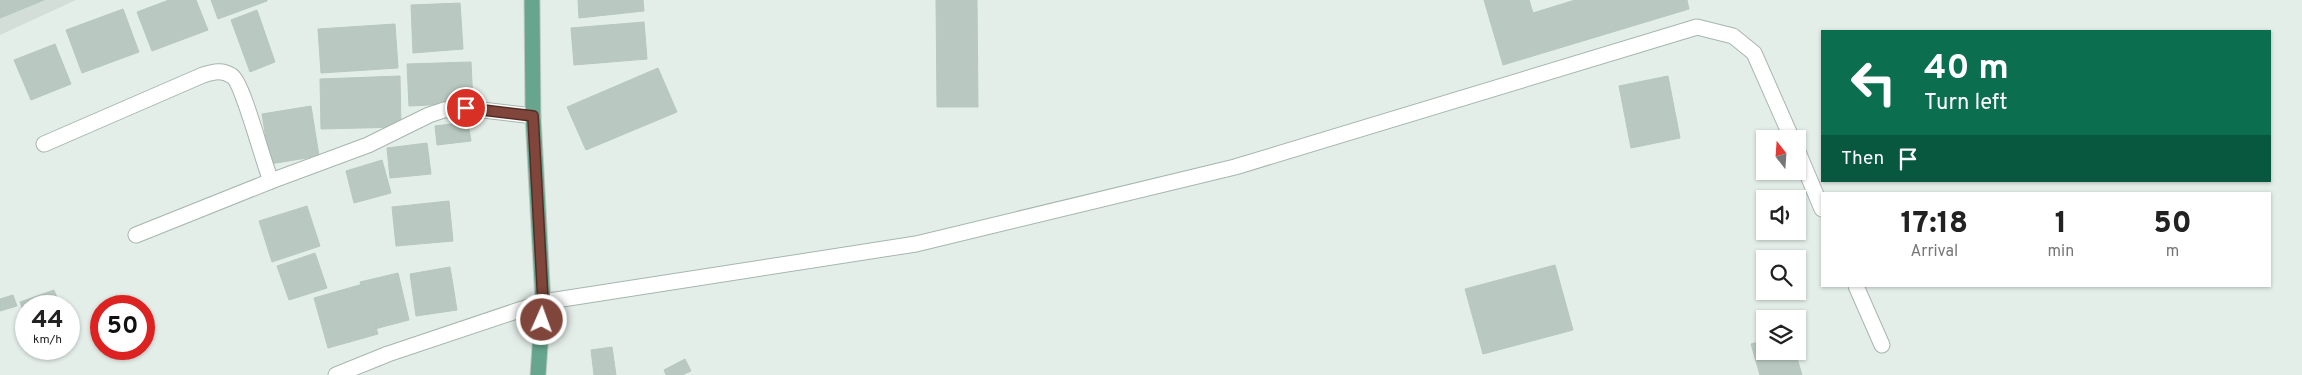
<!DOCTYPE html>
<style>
:root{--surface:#fff;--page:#f6f6f6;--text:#222;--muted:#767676}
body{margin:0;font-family:Overpass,sans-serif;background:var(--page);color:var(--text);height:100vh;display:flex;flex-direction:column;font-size:19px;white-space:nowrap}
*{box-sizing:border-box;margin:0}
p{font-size:16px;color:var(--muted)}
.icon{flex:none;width:28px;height:28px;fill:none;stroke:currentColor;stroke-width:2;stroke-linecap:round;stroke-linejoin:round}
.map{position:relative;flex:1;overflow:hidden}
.sheet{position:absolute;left:1821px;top:192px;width:450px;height:95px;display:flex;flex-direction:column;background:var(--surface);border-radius:0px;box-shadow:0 1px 4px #0004}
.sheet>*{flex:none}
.banner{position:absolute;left:1821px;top:30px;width:450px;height:152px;border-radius:0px;box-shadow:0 1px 4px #0004;background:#0b6e4f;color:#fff;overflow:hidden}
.needle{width:32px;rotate:343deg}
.fabs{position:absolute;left:1756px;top:130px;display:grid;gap:10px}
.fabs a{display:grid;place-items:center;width:50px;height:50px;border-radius:0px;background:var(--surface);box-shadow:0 1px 4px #0004;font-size:25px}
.speed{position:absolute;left:15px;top:295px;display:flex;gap:10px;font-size:25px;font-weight:700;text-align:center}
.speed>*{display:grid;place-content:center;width:65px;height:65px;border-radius:50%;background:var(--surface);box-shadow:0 1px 4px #0004;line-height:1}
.speed small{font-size:12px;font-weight:400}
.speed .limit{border:8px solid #d22;background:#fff;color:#111}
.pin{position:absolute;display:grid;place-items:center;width:42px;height:42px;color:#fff;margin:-21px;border:2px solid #fff;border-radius:50%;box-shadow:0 1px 5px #0007}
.me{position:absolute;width:55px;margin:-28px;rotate:2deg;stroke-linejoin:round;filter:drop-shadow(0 0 4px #0008)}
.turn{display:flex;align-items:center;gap:18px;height:105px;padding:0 20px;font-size:22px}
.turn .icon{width:65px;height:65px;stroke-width:2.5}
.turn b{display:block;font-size:35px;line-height:42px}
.then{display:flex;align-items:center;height:48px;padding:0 20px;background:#0003;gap:10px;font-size:19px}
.eta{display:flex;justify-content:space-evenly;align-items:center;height:85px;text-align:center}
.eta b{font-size:30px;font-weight:800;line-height:35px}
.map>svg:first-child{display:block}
</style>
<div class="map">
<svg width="2302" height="375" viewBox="0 0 2302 375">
<rect width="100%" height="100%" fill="#e4eee9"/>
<!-- built -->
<polygon fill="#d2ded7" points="0,0 76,0 0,35"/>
<!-- building -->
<g fill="#b9c9c1" stroke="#b6c8bf">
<polygon points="0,0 44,0 0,18"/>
<polygon points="169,0 196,0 208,30 152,51 137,12"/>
<polygon points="211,0 267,0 267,1 218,19"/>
<polygon points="578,0 643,0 644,11 579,18"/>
<polygon points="936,0 977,0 978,107 937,107"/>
<polygon points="1484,0 1529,0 1533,13 1575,0 1687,0 1689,9 1503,65"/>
<polygon points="460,3 463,49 413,53 411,5"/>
<polygon points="123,9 139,52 82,73 66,30"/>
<polygon points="257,10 275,62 250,72 231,20"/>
<polygon points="644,22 647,59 574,65 571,28"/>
<polygon points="395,24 398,68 321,73 318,29"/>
<polygon points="55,44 71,84 31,100 14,60"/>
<polygon points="471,62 473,103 409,106 407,64"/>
<polygon points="658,68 677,112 586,150 567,107"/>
<polygon points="400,76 401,127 321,129 320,79"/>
<polygon points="1668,76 1680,138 1631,148 1619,86"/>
<polygon points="311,106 319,156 270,164 262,114"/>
<polygon points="468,122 471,141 437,145 435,126"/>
<polygon points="427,143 431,174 390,178 387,148"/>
<polygon points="382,160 391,193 354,203 346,171"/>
<polygon points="449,201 453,241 396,246 392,207"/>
<polygon points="307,206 320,246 272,262 259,221"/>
<polygon points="315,253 327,288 289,300 277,266"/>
<polygon points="1555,265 1573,330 1483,354 1465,289"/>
<polygon points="450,267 457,310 416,316 410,274"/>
<polygon points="398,273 409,320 371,330 360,282"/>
<polygon points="363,284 378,334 328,348 314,298"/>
<polygon points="54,290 60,306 26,306 26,319 20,302"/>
<polygon points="13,295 17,306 0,311 0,299"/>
<polygon points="1765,340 1765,351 1795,351 1802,375 1760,375 1751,344"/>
<polygon points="612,347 616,375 594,375 591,350"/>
<polygon points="685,359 691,371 682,375 666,375 664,370"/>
</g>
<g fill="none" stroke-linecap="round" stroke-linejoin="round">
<!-- minor casing -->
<g stroke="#a6b6af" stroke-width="17">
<g id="minor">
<path d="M44,144l159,-69c10,-3 19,-6 29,1 11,7 31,86 39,105l97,-36 61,-30 15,-5 22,-2 67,8"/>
<polyline points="1798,152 1822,209"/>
<polyline points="136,235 271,181"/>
<polyline points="1856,286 1882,345"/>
<polyline points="336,375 388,354 543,302 916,244 1235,167 1697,27 1733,36 1754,53 1792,139"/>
</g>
</g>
<!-- major casing -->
<g stroke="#c1cac6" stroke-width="17">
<polyline id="major" points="532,0 533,116 543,302 538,375"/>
</g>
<!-- minor -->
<use href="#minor" stroke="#fff" stroke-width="15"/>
<!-- major -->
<use href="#major" stroke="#67a58f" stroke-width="15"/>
</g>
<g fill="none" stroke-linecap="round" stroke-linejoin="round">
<!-- route casing -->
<g stroke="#542e26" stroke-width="12">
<polyline id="route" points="466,108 533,116 543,302 542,320"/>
</g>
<!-- route -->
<use href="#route" stroke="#81463b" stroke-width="9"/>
</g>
</svg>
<div class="fabs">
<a><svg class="needle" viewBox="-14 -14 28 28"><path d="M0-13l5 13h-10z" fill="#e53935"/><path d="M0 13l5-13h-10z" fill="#767676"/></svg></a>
<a><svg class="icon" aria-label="sound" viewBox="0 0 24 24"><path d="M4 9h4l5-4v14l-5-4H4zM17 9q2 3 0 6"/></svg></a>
<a><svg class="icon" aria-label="search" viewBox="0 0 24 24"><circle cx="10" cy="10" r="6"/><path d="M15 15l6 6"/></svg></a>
<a><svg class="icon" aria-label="layers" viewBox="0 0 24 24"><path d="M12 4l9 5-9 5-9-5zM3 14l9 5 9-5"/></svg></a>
</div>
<div class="speed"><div>44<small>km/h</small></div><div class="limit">50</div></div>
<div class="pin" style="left:466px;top:108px;background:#d93025"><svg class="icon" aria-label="arrive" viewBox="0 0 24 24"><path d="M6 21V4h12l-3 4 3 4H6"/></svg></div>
<svg class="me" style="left:542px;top:320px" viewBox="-20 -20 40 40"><circle r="17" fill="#81463b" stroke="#fff" stroke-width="3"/><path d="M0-11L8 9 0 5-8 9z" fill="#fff"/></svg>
<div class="banner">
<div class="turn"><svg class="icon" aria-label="left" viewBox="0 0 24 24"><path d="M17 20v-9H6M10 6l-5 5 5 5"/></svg><div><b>40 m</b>Turn left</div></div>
<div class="then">Then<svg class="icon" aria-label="arrive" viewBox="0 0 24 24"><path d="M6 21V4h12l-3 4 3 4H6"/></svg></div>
</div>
<section class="sheet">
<div class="eta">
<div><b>17:18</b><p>Arrival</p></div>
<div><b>1</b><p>min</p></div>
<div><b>50</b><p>m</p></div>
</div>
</section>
</div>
